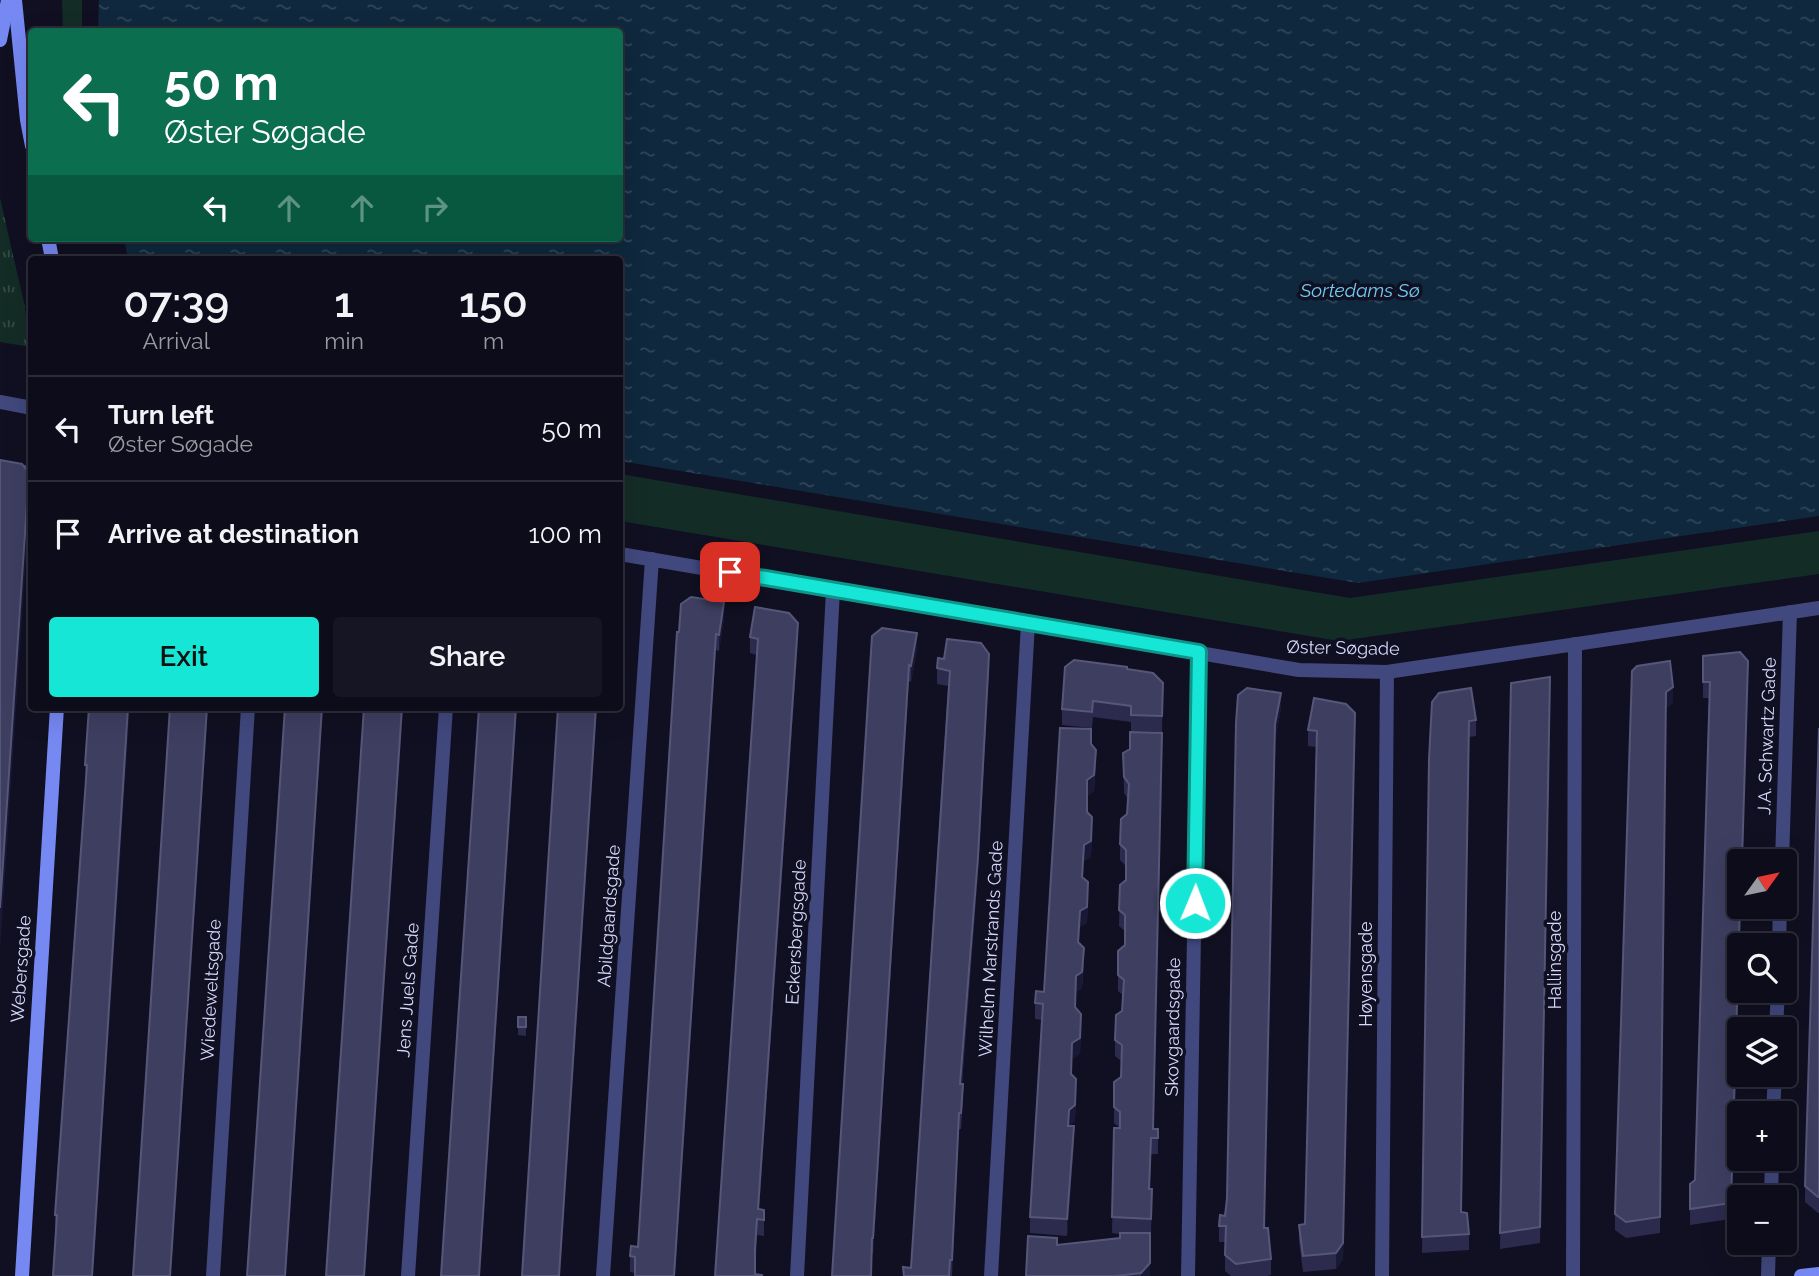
<!DOCTYPE html>
<meta charset="utf-8">
<style>
:root{--surface:#0c0c1a;--page:#151523;--text:#f1f3f6;--muted:#9a9ba2;--line:#2c2c39;--accent:#16e6d6}
body{margin:0;font-family:Raleway,sans-serif;background:var(--page);color:var(--text);height:100vh;display:flex;flex-direction:column;font-size:26px;white-space:nowrap}
*{box-sizing:border-box;margin:0}
p{font-size:23px;color:var(--muted)}
.icon{flex:none;width:38px;height:38px;fill:none;stroke:currentColor;stroke-width:2;stroke-linecap:round;stroke-linejoin:round}
.map{position:relative;flex:1;overflow:hidden}
.details{position:absolute;left:28px;top:256px;width:595px;height:455px;display:flex;flex-direction:column;background:var(--surface);border-radius:7px;box-shadow:0 7px 28px #0002,0 0 0 2px var(--line)}
.details>*{flex:none}
.guide{position:absolute;left:28px;top:28px;width:595px;height:214px;border-radius:7px;box-shadow:0 7px 28px #0002,0 0 0 2px var(--line);background:#0b6e4f;color:#fff;overflow:hidden}
.needle{width:46px;rotate:57deg}
.controls{position:absolute;left:1727px;top:849px;display:grid;gap:14px}
.controls a{display:grid;place-items:center;width:70px;height:70px;border-radius:7px;background:var(--surface);box-shadow:0 7px 28px #0002,0 0 0 2px var(--line);font-size:35px}
.pin{position:absolute;display:grid;place-items:center;width:60px;height:60px;color:#fff;margin:-30px;border-radius:14px;box-shadow:0 4px 10px #0006}
.me{position:absolute;width:77px;margin:-38px;rotate:1deg;stroke-linejoin:round;filter:drop-shadow(0 0 5px #0008)}
.turn{display:flex;align-items:center;gap:24px;height:147px;padding:0 21px;font-size:32px}
.turn .icon{width:91px;height:91px;stroke-width:2.5}
.turn b{display:block;font-size:49px;line-height:60px}
.lanes{display:flex;align-items:center;height:66px;padding:0 21px;background:#0003;justify-content:center;gap:35px;direction:ltr}
.lanes .off{opacity:.35}
.eta{display:flex;justify-content:space-evenly;align-items:center;height:119px;text-align:center}
.eta b{font-size:42px;font-weight:600;line-height:49px}
.action{display:flex;gap:14px;margin-top:auto;padding:14px 21px}
.action a{flex:1;height:80px;border-radius:7px;background:var(--accent);color:#111;font-size:28px;font-weight:600;line-height:80px;text-align:center}
.action a+a{background:var(--page);color:var(--text)}
ul{padding:0;list-style:none}
li{display:flex;align-items:center;gap:21px;height:105px;padding:0 21px;border-top:2px solid var(--line)}
li div{flex:1}
li b{display:block;font-size:26px}
li em{font-style:normal}
.map>svg:first-child{display:block}
</style>
<div class="map">
<svg width="1819" height="1276" viewBox="0 0 1819 1276">
<defs>
<pattern id="grass-tufts" width="24" height="20" patternUnits="userSpaceOnUse" patternTransform="scale(1.75)"><rect width="24" height="20" fill="#142c26"/><path d="M3 7l-1-3M5 7V3M7 7l1-3M15 17l-1-3M17 17v-4M19 17l1-3" fill="none" stroke="#354a46"/></pattern>
<pattern id="water-ripples" width="26" height="14" patternUnits="userSpaceOnUse" patternTransform="scale(1.75)"><rect width="26" height="14" fill="#0f283d"/><path d="M2 4q2-2 4 0t4 0M15 11q2-2 4 0t4 0" fill="none" stroke="#31465a"/></pattern>
</defs>
<rect width="100%" height="100%" fill="#101022"/>
<!-- grass -->
<polygon fill="url(#grass-tufts)" points="0,198 24,303 31,347 0,342"/>
<!-- park -->
<g fill="#142c26">
<polygon points="62,0 82,0 82,31 63,31"/>
<polygon points="620,474 1350,598 1819,531 1819,574 1339,641 620,521"/>
</g>
<!-- water -->
<polygon fill="url(#water-ripples)" points="99,0 1819,0 1819,516 1358,583 620,461 620,259 128,259 124,238 620,238 620,32 98,31"/>
<g fill="none" stroke-linecap="round" stroke-linejoin="round">
<!-- street -->
<g stroke="#40487d" stroke-width="14">
<polyline points="0,402 32,408"/>
<polyline points="0,469 32,473"/>
<polyline points="620,554 1299,670 1387,672 1819,608"/>
<polyline points="1782,861 1790,612"/>
<polyline points="1779,945 1780,906"/>
<polyline points="1776,1029 1778,990"/>
<polyline points="1773,1113 1775,1074"/>
<polyline points="1771,1197 1772,1158"/>
<polyline points="213,1276 248,707"/>
<polyline points="408,1276 446,707"/>
<polyline points="603,1276 652,559"/>
<polyline points="797,1276 833,590"/>
<polyline points="991,1276 1028,623"/>
<polyline points="1188,1276 1199,652"/>
<polyline points="1382,1276 1387,672"/>
<polyline points="1573,1276 1575,644"/>
<polyline points="1768,1276 1769,1242"/>
</g>
<!-- secondary -->
<g stroke="#7688f2" stroke-width="14">
<polyline points="15,0 27,120 32,146"/>
<polyline points="0,40 8,0"/>
<polyline points="48,238 52,259"/>
<polyline points="22,1276 57,707"/>
<polyline points="1801,1276 1819,1274"/>
</g>
</g>
<!-- wall -->
<g fill="#2c2b4e">
<polygon points="724,618 719,651 716,650 635,1273 630,1272 630,1256 638,1247 679,632"/>
<polygon points="882,628 917,649 911,682 909,681 873,1254 872,1254 871,1276"/>
<polygon points="750,637 798,639 759,1210 764,1210 764,1236 757,1235 755,1274 715,1276 757,655 750,653"/>
<polygon points="1740,652 1740,861 1731,1219 1690,1225 1690,1184 1695,1180 1709,698 1703,698 1703,656"/>
<polygon points="1670,661 1673,703 1666,708 1660,1233 1626,1238 1615,1230 1615,1214"/>
<polygon points="937,668 989,670 978,873 962,1084 963,1100 961,1129 959,1129 952,1276 903,1276 903,1267 911,1268 948,686 937,684"/>
<polygon points="1127,669 1163,683 1162,732 1131,731 1131,722 1093,717 1092,728 1062,725 1062,709"/>
<polygon points="1550,677 1540,1243 1500,1249 1511,683"/>
<polygon points="1238,695 1281,709 1275,740 1264,1228 1271,1259 1271,1275 1267,1276 1231,1276 1225,1271 1225,1242 1219,1242 1219,1226 1225,1216 1227,1198"/>
<polygon points="1432,702 1476,720 1476,736 1469,737 1461,1212 1469,1234 1469,1250 1422,1253"/>
<polygon points="130,707 56,1231 55,1231 55,1215 86,781 85,765"/>
<polygon points="1355,713 1343,1259 1336,1269 1303,1272 1299,1241 1299,1225 1305,1224 1316,747 1308,746 1308,730"/>
<polygon points="1819,728 1819,1213 1818,1213 1805,1202 1805,1186"/>
<polygon points="1091,745 1096,766 1094,791 1087,796 1087,812 1092,833 1091,857 1084,861 1083,878 1088,898 1087,923 1080,927 1079,943 1084,964 1082,988 1076,992 1075,1008 1081,1030 1080,1054 1072,1059 1071,1075 1076,1095 1075,1121 1069,1126 1074,1142 1067,1236 1030,1233 1030,1217 1042,1020 1035,1019 1035,1003 1044,992"/>
<polygon points="1130,749 1153,1129 1158,1129 1158,1154 1151,1154 1150,1189 1152,1189 1151,1235 1150,1235 1150,1276 1026,1276 1057,1245 1120,1238 1120,1234 1112,1233 1114,1128 1120,1128 1114,1123 1114,1082 1121,1077 1121,1061 1115,1056 1115,1040 1122,1011 1123,995 1118,991 1118,951 1125,945 1125,931 1119,926 1120,885 1126,880 1126,866 1120,860 1120,844 1127,814 1128,799 1124,793 1123,753"/>
<polygon points="518,1017 526,1017 526,1036 518,1035"/>
</g>
<!-- shaded-wall -->
<g fill="#191835">
<polygon points="29,473 29,515 0,950 0,908"/>
<polygon points="724,602 724,618 719,651 719,635"/>
<polygon points="798,623 798,639 758,1220 758,1209"/>
<polygon points="917,633 917,649 911,682 911,666"/>
<polygon points="716,634 716,650 675,1276 674,1276"/>
<polygon points="989,654 978,873 960,1100 960,1084"/>
<polygon points="909,665 909,681 873,1254 873,1238"/>
<polygon points="1673,687 1673,703 1666,708 1660,1233 1666,692"/>
<polygon points="1281,693 1281,709 1275,740 1275,724"/>
<polygon points="128,707 130,707 93,1276 92,1276"/>
<polygon points="207,707 208,707 171,1276 170,1276"/>
<polygon points="322,707 323,707 286,1276 285,1276"/>
<polygon points="402,707 403,707 365,1276 364,1276"/>
<polygon points="516,707 517,707 480,1276 479,1276"/>
<polygon points="596,707 597,707 560,1276 559,1276"/>
<polygon points="1355,729 1343,1259 1336,1269 1336,1253"/>
<polygon points="1096,750 1094,791 1087,796 1087,780"/>
<polygon points="1092,817 1091,857 1084,861 1082,893 1084,845"/>
<polygon points="1088,882 1087,923 1080,927 1078,958 1080,911"/>
<polygon points="1084,948 1082,988 1076,992 1075,1008 1076,976"/>
<polygon points="1081,1014 1080,1054 1072,1059 1071,1090 1072,1043"/>
<polygon points="1076,1079 1075,1121 1069,1126 1069,1110"/>
<polygon points="959,1113 959,1129 952,1276 952,1260"/>
<polygon points="1074,1126 1074,1142 1067,1236 1067,1219"/>
<polygon points="1150,1263 1150,1276 1141,1276 1141,1273"/>
</g>
<!-- building -->
<g fill="#3e3e61" stroke="#565679" stroke-width="2">
<polygon points="0,460 22,464 29,473 0,908"/>
<polygon points="691,597 724,602 719,635 716,634 674,1276 635,1276 635,1257 630,1256 631,1246 638,1247 677,632 679,632 681,604"/>
<polygon points="755,607 789,613 798,623 758,1209 764,1210 764,1220 757,1219 755,1248 755,1274 762,1275 762,1276 715,1276 758,639 750,637"/>
<polygon points="882,628 917,633 911,666 909,665 873,1238 872,1238 871,1276 832,1276 872,636"/>
<polygon points="947,639 981,643 989,654 978,857 960,1084 963,1084 961,1113 959,1113 952,1260 950,1260 949,1276 904,1276 903,1267 911,1268 950,671 937,668 938,658 944,659"/>
<polygon points="1740,652 1748,661 1742,861 1740,861 1740,906 1731,1203 1690,1209 1690,1184 1695,1180 1710,682 1703,682 1703,656"/>
<polygon points="1074,660 1127,667 1127,669 1153,673 1163,683 1162,716 1131,715 1131,706 1093,701 1092,712 1062,709 1065,667"/>
<polygon points="1670,661 1673,687 1666,692 1660,1217 1626,1222 1615,1214 1632,671 1637,666"/>
<polygon points="1550,677 1540,1227 1500,1233 1511,683"/>
<polygon points="1247,688 1281,693 1275,724 1264,1228 1268,1228 1271,1259 1236,1264 1225,1255 1226,1226 1219,1226 1220,1215 1225,1216 1227,1198 1236,723 1238,695"/>
<polygon points="1471,688 1476,720 1469,721 1461,1212 1467,1213 1469,1234 1422,1237 1429,759 1432,702 1439,693"/>
<polygon points="1314,698 1346,704 1355,713 1343,1243 1336,1253 1303,1256 1299,1225 1305,1224 1317,731 1308,730"/>
<polygon points="89,707 128,707 92,1276 53,1276 57,1215 55,1215 87,765 85,765"/>
<polygon points="170,707 207,707 170,1276 133,1276"/>
<polygon points="285,707 322,707 285,1276 247,1276"/>
<polygon points="364,707 402,707 364,1276 326,1276"/>
<polygon points="479,707 516,707 479,1276 441,1276"/>
<polygon points="558,707 596,707 559,1276 522,1276"/>
<polygon points="1060,728 1091,729 1091,744 1096,750 1094,775 1087,780 1087,812 1092,817 1091,841 1084,845 1082,877 1088,882 1087,907 1080,911 1078,942 1084,948 1082,972 1076,976 1075,1007 1081,1014 1080,1038 1072,1043 1071,1074 1076,1079 1075,1105 1069,1110 1068,1126 1074,1126 1067,1219 1030,1217 1043,1004 1035,1003 1036,991 1044,992"/>
<polygon points="1819,728 1819,1197 1818,1197 1805,1186"/>
<polygon points="1130,732 1162,733 1153,1129 1158,1129 1158,1138 1151,1138 1149,1189 1152,1189 1151,1219 1112,1217 1114,1128 1120,1128 1120,1112 1114,1107 1114,1082 1121,1077 1122,1045 1115,1040 1116,1015 1122,1011 1124,980 1118,975 1118,951 1125,945 1125,915 1119,910 1120,885 1126,880 1126,850 1120,844 1121,819 1127,814 1129,784 1124,777 1123,753 1130,749"/>
<rect x="518" y="1017" width="8" height="10"/>
<polygon points="1120,1233 1150,1233 1150,1263 1141,1273 1116,1276 1026,1276 1028,1236 1057,1238 1057,1245 1120,1238"/>
</g>
<g fill="none" stroke-linecap="round" stroke-linejoin="round">
<!-- route casing -->
<g stroke="#0e968b" stroke-width="18">
<polyline id="route" points="730,572 1199,652 1195,903"/>
</g>
<!-- route -->
<use href="#route" stroke="#16e6d6" stroke-width="12"/>
</g>
<g text-anchor="middle" stroke-width="7" stroke-linejoin="round" paint-order="stroke">
<!-- street labels -->
<g font-size="18" fill="#d5d8fb" stroke="#101022">
<text transform="translate(1343 648) rotate(1)" y="6">Øster Søgade</text>
<text transform="translate(1767 736) rotate(-88)" y="6">J.A. Schwartz Gade</text>
<text transform="translate(609 916) rotate(-86)" y="6">Abildgaardsgade</text>
<text transform="translate(796 932) rotate(-87)" y="6">Eckersbergsgade</text>
<text transform="translate(991 949) rotate(-87)" y="6">Wilhelm Marstrands Gade</text>
<text transform="translate(1555 960) rotate(-90)" y="6">Hallinsgade</text>
<text transform="translate(21 969) rotate(-86)" y="6">Webersgade</text>
<text transform="translate(1366 974) rotate(-90)" y="6">Høyensgade</text>
<text transform="translate(211 990) rotate(-87)" y="6">Wiedeweltsgade</text>
<text transform="translate(408 990) rotate(-86)" y="6">Jens Juels Gade</text>
<text transform="translate(1173 1027) rotate(-89)" y="6">Skovgaardsgade</text>
</g>
<!-- water labels -->
<g font-size="19" font-style="italic" fill="#6ecbf1" stroke="#101022">
<text x="1360" y="297">Sortedams Sø</text>
</g>
</g>
</svg>
<div class="controls">
<a><svg class="needle" viewBox="-14 -14 28 28"><path d="M0-13l5 13h-10z" fill="#e53935"/><path d="M0 13l5-13h-10z" fill="#9a9ba2"/></svg></a>
<a><svg class="icon" aria-label="search" viewBox="0 0 24 24"><circle cx="10" cy="10" r="6"/><path d="M15 15l6 6"/></svg></a>
<a><svg class="icon" aria-label="layers" viewBox="0 0 24 24"><path d="M12 4l9 5-9 5-9-5zM3 14l9 5 9-5"/></svg></a>
<a>+</a>
<a>−</a>
</div>
<div class="pin" style="left:730px;top:572px;background:#d93025"><svg class="icon" aria-label="arrive" viewBox="0 0 24 24"><path d="M6 21V4h12l-3 4 3 4H6"/></svg></div>
<svg class="me" style="left:1195px;top:903px" viewBox="-20 -20 40 40"><circle r="17" fill="#16e6d6" stroke="#fff" stroke-width="3"/><path d="M0-11L8 9 0 5-8 9z" fill="#fff"/></svg>
<div class="guide">
<div class="turn"><svg class="icon" aria-label="left" viewBox="0 0 24 24"><path d="M17 20v-9H6M10 6l-5 5 5 5"/></svg><div><b>50 m</b>Øster Søgade</div></div>
<div class="lanes"><svg class="icon" aria-label="left" viewBox="0 0 24 24"><path d="M17 20v-9H6M10 6l-5 5 5 5"/></svg><svg class="icon off" aria-label="ahead" viewBox="0 0 24 24"><path d="M12 20V5M6 11l6-6 6 6"/></svg><svg class="icon off" aria-label="ahead" viewBox="0 0 24 24"><path d="M12 20V5M6 11l6-6 6 6"/></svg><svg class="icon off" aria-label="right" viewBox="0 0 24 24"><path d="M7 20v-9h11M14 6l5 5-5 5"/></svg></div>
</div>
<section class="details">
<div class="eta">
<div><b>07:39</b><p>Arrival</p></div>
<div><b>1</b><p>min</p></div>
<div><b>150</b><p>m</p></div>
</div>
<ul>
<li><svg class="icon" aria-label="left" viewBox="0 0 24 24"><path d="M17 20v-9H6M10 6l-5 5 5 5"/></svg><div><b>Turn left</b><p>Øster Søgade</p></div><em>50 m</em></li>
<li><svg class="icon" aria-label="arrive" viewBox="0 0 24 24"><path d="M6 21V4h12l-3 4 3 4H6"/></svg><div><b>Arrive at destination</b></div><em>100 m</em></li>
</ul>
<div class="action"><a>Exit</a><a>Share</a></div>
</section>
</div>
